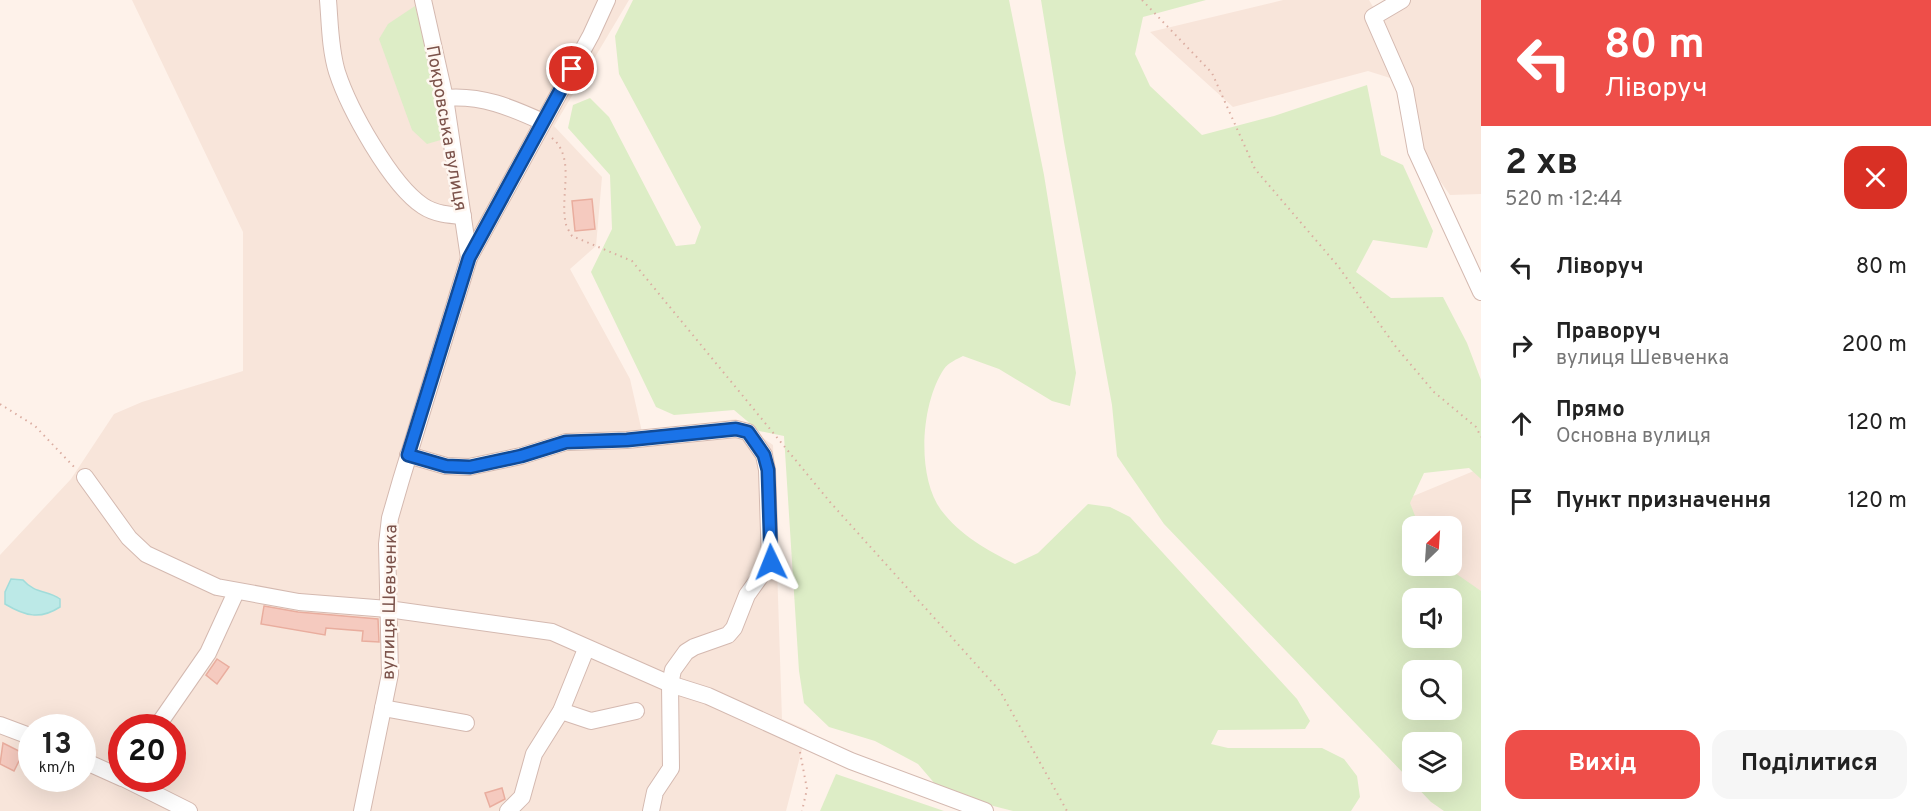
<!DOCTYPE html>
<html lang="uk">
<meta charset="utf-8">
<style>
:root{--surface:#fff;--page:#f6f6f6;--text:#222;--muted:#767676;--accent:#ee4e49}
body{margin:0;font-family:Overpass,sans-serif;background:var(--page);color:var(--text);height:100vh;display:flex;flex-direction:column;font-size:22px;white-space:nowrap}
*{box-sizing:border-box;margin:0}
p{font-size:20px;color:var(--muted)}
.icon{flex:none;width:33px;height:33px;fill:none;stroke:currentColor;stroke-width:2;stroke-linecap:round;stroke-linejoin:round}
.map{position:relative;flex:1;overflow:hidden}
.details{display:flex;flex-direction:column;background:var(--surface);width:450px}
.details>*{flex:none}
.banner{background:#ee4e49;color:#fff;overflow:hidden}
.needle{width:39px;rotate:25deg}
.controls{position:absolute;left:1402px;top:516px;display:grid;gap:12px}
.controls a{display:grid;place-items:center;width:60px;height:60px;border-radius:12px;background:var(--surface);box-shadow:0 6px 24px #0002;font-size:30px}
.speed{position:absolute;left:18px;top:714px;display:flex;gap:12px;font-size:30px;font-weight:700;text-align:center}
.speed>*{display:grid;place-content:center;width:78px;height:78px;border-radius:50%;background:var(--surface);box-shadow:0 6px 24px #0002;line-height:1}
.speed small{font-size:15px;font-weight:400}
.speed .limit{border:9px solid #d22;background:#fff;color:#111}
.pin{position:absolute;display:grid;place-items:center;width:51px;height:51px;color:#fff;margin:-26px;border:3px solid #fff;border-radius:50%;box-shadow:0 2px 6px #0007}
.me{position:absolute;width:66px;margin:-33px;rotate:358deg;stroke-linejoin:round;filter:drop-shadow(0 0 4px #0008)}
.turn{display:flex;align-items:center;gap:21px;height:126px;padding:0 24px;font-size:27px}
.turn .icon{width:78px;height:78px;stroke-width:2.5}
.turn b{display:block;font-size:42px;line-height:51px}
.round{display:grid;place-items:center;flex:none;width:63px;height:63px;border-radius:18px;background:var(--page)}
.headline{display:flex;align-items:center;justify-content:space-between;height:102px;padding:0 24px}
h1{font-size:36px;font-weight:700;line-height:45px}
.cta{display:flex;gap:12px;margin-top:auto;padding:12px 24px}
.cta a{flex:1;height:69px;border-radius:18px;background:var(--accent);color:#fff;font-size:24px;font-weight:700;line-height:69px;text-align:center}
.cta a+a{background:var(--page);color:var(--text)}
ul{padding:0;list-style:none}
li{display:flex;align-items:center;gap:18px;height:78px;padding:0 24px}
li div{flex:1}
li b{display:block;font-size:22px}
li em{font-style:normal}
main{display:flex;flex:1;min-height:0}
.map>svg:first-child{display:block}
</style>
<main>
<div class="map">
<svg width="1481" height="811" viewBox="0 0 1481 811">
<rect width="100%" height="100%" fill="#fef2ea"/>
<!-- residential -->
<g fill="#f8e5da" fill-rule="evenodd">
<path d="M132,0h497l-75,126 48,51 -6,69 -26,23 60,110 12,53 94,-13 37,26 9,274 25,11 -21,81h-786v-256l71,-76 43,-65 28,-12 101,-31v-139zM32,728h50v50h-50zM122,728h50v50h-50z"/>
<polygon points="1283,0 1369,0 1379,17 1409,0 1481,0 1481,194 1450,195 1424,158 1409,84 1368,71 1233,107 1150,32"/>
<polygon points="1481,468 1481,608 1448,566 1452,566 1452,526 1418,526 1399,502"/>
</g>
<!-- green -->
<g fill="#ddedc6" fill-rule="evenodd">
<path d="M633,0h376l35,175 32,198 -6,33 -18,-5 -53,-32 -36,-13c-6,3 -15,7 -19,13 -23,34 -28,107 -3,141 19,25 47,41 74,54l23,-11 50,-49 22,3 20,10 167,182 13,22 -5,8 -87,1 -7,14 17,4h94l22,11 13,17 3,21 -9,14h-338l-47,-12 -30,-14 -18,-21 -43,-23 -46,-14 -25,-24 -5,-32 -15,-235 -25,-5 -25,-21 -60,5 -18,-8 -65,-135 21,-43 -2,-54 -42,-47 5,-23 17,-7 19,19 67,129 19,-2 6,-17 -82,-153 -4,-38z"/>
<path d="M1041,0h165l-63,17 -8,37 15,32 52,49 72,-19 93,-31 14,70 22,10 30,66 -6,17 -54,-8 -17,32 35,26 52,-1 24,46 14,37v99l-12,-11 -45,5 -14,30 9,23h-6v40h32l36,25v220h-37l-13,-9 -267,-278 -47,-68 -5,-51 -48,-263zM1452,598v40h-39v-40zM1452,670v40h-39v-40zM1452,742v40h-39v-40z"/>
<polygon points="415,6 433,70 444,139 427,144 412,130 379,39 388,24"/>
<polygon points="836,774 944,811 820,811"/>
</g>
<!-- water -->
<path fill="#bce9e7" stroke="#a1dcda" stroke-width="1.5" d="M11,579l12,1c12,14 24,10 37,19v8c-20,13 -35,9 -55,-3v-12z"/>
<!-- building -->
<g fill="#f5cabf" stroke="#e9ad9e" stroke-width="1.5">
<polygon points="592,199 595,229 575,231 572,201"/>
<polygon points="264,606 298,612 378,619 379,642 362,641 363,631 326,628 325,635 261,624"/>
<polygon points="217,659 229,667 217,684 206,675"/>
<polygon points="3,743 23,753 14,771 0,764"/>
<polygon points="502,788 505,799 490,807 485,793"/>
</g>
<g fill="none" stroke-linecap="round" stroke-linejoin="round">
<!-- minor casing -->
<g stroke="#d4b9b0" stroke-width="18">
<g id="minor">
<path d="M328,0c2,24 2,49 9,72 12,37 54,113 86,134 12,8 26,9 40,10"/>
<polyline points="423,0 445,98 469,258"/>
<polyline points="1402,0 1373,17 1405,90 1416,151 1481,292"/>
<path d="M445,98c37,-3 65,9 98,24"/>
<polyline points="408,455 446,466 469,467 521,456 566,442 627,440 736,429 748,432 764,455 767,470 770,563 747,595 734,628 728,635 694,647 686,652 673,670 670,684 671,768 655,792 651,811"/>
<polyline points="85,477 129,538 146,554 217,587 299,602 388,609 552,632 670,684 708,696 851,761 985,811"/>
<polyline points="383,708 466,723"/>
<polyline points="561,711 591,721 636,711"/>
<polyline points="0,725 32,737"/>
<polyline points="156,728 208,653 236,592"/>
<polyline points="82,760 122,778"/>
<polyline points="123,778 189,811"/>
<polyline points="362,811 390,674 387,544 390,518 401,480 469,258 591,35 607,0"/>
<polyline points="508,811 522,797 534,754 561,711 586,649"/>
</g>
</g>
<!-- path -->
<g stroke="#dbada1" stroke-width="2" stroke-dasharray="1.5 4.5" stroke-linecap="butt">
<polyline points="1142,0 1212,73 1255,169 1338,266 1396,347 1434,392 1476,427 1481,437"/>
<path d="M552,138c23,19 9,54 13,81 0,6 4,12 7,17l60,25 198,241 170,189 67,120"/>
<polyline points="0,404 35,426 76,469"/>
<polyline points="800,752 807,789 802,811"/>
</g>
<!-- minor -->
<use href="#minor" stroke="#fff" stroke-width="16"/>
</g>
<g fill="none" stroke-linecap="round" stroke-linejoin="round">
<!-- route casing -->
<g stroke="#114b97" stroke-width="15">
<polyline id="route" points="572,69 469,258 408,455 446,466 470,467 521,456 566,442 627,440 736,429 748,432 764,455 768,470 771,562"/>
</g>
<!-- route -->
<use href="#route" stroke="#1a73e8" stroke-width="10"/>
</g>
<g text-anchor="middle" stroke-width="5" stroke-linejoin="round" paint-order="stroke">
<!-- street labels -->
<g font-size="18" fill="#7b524a" stroke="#fff7f1">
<text transform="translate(447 128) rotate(80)" y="6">Покровська вулиця</text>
<text transform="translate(389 602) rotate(-89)" y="6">вулиця Шевченка</text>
</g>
</g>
</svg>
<div class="controls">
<a><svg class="needle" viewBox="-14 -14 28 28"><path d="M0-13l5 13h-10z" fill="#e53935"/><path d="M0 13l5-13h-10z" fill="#767676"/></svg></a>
<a><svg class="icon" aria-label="sound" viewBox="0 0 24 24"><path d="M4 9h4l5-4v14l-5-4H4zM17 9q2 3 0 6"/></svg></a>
<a><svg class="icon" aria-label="search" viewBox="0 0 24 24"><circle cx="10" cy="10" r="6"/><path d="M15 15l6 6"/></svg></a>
<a><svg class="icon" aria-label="layers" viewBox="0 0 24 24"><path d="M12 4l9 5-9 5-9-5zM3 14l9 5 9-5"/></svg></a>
</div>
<div class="speed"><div>13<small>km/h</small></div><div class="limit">20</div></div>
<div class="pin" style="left:572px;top:69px;background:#d93025"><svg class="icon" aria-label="arrive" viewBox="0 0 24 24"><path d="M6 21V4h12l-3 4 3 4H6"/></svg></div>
<svg class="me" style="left:771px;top:562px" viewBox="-20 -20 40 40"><path d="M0-17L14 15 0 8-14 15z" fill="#1a73e8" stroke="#fff" stroke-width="4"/></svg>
</div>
<section class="details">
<div class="banner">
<div class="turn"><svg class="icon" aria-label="left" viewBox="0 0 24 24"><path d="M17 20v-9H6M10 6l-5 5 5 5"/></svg><div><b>80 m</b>Ліворуч</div></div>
</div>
<div class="headline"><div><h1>2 хв</h1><p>520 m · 12:44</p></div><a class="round" style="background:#d93025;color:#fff"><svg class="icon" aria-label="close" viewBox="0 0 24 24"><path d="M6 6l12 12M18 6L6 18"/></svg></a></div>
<ul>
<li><svg class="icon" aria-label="left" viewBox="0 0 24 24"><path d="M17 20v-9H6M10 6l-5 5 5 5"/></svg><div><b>Ліворуч</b></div><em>80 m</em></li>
<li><svg class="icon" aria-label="right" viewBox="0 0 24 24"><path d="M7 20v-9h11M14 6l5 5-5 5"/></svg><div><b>Праворуч</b><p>вулиця Шевченка</p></div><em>200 m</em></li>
<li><svg class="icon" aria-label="ahead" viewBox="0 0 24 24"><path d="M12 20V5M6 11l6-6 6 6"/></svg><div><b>Прямо</b><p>Основна вулиця</p></div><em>120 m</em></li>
<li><svg class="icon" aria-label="arrive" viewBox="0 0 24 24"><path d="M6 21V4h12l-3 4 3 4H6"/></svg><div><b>Пункт призначення</b></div><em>120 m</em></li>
</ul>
<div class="cta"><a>Вихід</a><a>Поділитися</a></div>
</section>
</main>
